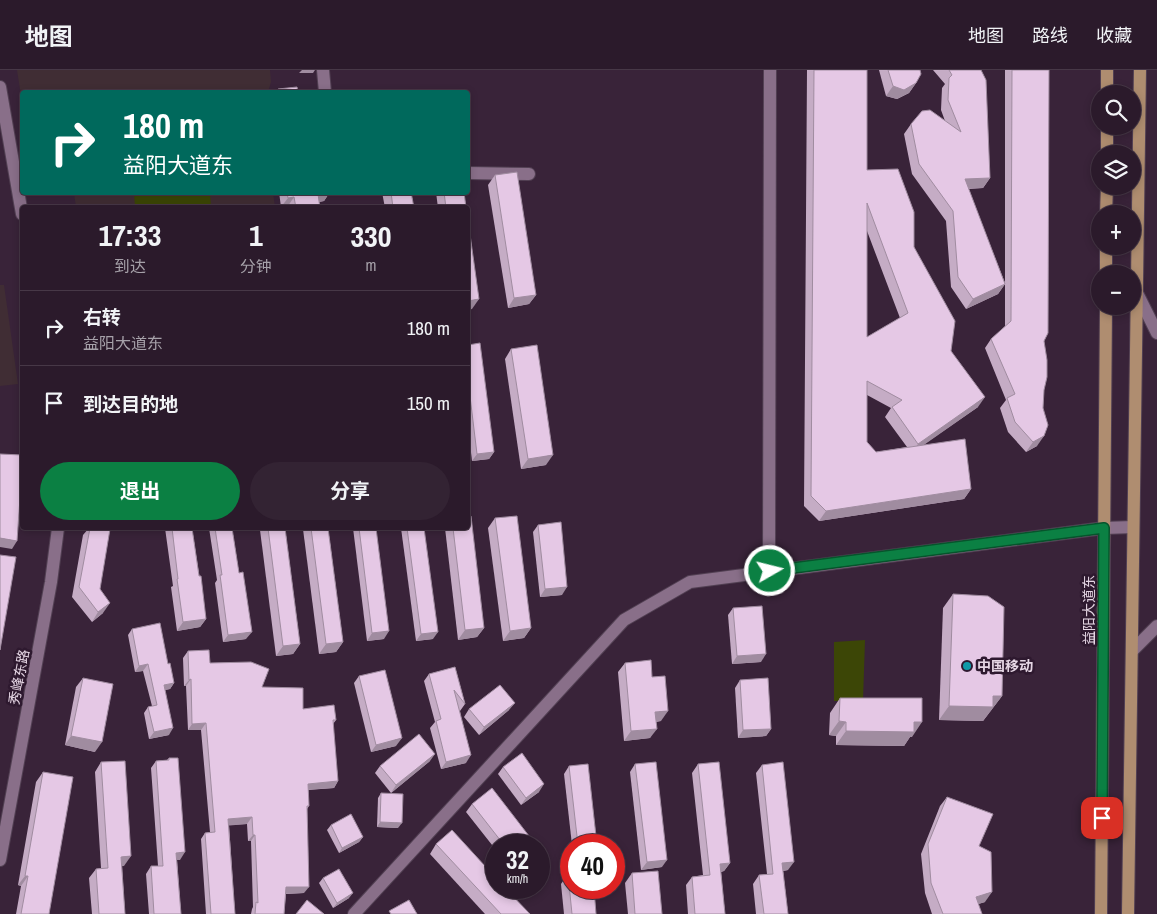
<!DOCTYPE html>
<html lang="zh">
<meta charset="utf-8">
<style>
:root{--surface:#2b1a2b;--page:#332333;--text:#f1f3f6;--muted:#a6a1a9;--line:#473847;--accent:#0b8043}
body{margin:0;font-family:"Archivo Narrow","Noto Sans SC",sans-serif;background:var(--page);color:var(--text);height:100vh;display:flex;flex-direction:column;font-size:19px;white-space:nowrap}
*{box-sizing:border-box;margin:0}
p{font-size:16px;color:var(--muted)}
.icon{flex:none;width:28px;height:28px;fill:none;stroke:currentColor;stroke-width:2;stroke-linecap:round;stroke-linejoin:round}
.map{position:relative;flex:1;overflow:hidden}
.side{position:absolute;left:20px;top:135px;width:450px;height:325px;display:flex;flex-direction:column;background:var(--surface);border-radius:5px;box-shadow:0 2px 8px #0003,0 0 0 1px var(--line)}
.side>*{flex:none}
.top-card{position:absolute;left:20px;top:20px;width:450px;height:105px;border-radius:5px;box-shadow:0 2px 8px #0003,0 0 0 1px var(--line);background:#00695c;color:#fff;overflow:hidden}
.buttons{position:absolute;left:1091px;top:15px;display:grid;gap:10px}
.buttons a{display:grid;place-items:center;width:50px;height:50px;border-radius:50%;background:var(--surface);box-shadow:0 2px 8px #0003,0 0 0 1px var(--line);font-size:25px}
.speed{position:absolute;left:485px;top:764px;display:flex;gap:10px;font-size:25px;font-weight:700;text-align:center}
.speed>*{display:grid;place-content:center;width:65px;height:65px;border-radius:50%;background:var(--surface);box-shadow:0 2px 8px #0003,0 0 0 1px var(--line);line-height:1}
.speed small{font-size:12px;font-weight:400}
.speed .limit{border:8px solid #d22;background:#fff;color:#111}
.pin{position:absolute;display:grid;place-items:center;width:42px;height:42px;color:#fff;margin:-21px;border-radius:10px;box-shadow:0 2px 8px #0006}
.me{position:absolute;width:55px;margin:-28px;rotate:82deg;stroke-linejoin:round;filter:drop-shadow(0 0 4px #0008)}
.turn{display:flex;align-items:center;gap:18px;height:105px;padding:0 20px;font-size:22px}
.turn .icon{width:65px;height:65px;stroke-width:2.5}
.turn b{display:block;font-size:35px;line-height:42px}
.eta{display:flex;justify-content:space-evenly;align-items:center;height:85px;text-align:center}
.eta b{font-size:30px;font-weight:700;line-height:35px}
.primary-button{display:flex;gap:10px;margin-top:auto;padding:10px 20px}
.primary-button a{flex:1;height:58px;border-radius:30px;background:var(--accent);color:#fff;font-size:20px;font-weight:700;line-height:58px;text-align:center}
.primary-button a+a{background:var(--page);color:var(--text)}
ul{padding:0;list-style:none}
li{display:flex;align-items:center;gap:15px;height:75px;padding:0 20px;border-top:1px solid var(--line)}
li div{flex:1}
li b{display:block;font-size:19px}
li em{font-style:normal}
header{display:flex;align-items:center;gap:30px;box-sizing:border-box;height:70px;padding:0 25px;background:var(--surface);border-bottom:1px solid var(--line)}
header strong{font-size:24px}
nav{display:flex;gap:28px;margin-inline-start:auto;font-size:18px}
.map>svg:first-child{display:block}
</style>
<header>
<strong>地图</strong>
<nav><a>地图</a><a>路线</a><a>收藏</a></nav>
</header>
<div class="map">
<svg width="1157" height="844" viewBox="0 0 1157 844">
<rect width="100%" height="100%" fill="#392339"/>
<!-- education -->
<g fill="#402d34">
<polygon points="17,0 270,0 271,12 268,22 22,22 22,32"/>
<polygon points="74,123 273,123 275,137 76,137"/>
<polygon points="0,215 4,215 18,314 0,316"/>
</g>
<!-- green -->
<g fill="#3c4606">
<polygon points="134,123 210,123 211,137 135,137"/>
<polygon points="865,570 863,631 834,631 834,572"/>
</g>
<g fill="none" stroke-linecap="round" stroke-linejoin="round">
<!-- street casing -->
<g stroke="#524053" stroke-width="14">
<g id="street">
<polyline points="323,0 325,22"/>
<polyline points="468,103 529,104"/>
</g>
</g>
<!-- secondary casing -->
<g stroke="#524053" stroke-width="14">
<g id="secondary">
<polyline points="0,17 22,144"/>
<polyline points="1137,223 1157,263"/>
<polyline points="769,501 770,0"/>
<polyline points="1132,581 1157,556"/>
<polyline points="0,790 51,512 58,458"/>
<polyline points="354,844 624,550 690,512 1104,458 1133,457"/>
</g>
</g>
<!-- primary casing -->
<g stroke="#524053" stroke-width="14">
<g id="primary">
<polyline points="1107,24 1107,0"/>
<polyline points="1107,84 1107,56"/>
<polyline points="1106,144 1107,116"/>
<polyline points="1106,204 1106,176"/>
<polyline points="1101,844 1106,236"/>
<polyline points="1128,844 1140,0"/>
</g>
</g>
<!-- street -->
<use href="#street" stroke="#896f89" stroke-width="12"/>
<!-- secondary -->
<use href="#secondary" stroke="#896f89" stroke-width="12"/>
<!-- primary -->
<use href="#primary" stroke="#af8d70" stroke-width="12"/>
</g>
<!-- wall -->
<g fill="#c5acc5" fill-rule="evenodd">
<path d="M807,0h60v100l47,77 37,104 27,56 -55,38 48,44 -7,10 -145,22 -15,-15zM867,161l33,87 -33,19zM867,325l24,13 -6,9 22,30 -31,5 -9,-10z"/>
<polygon points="879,0 920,0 916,13 909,23 897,29 886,26"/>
<polygon points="933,0 981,0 990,108 983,118 968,119 1005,213 1005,0 1049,0 1044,271 1044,320 1037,376 1026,382 1008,362 1000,338 1006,330 985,278 991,269 1005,257 1005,214 998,224 966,239 951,217 946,151 912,104 904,64 911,54 945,51 941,40 942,18 945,14"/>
<polygon points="495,105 536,225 529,234 508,238 488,115"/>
<polygon points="279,122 330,122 324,131 319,132 320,138 288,138 288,136 281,137"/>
<polygon points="382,122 411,122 414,138 385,138"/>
<polygon points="436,122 464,122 466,138 438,138"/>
<polygon points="468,275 494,382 489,389 472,391 468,356"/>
<polygon points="511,279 546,395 521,399 505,289"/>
<polygon points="495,448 531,558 524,568 503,571 488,458"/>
<polygon points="538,455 562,525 540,527 533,462"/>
<polygon points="89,458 101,458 100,519 103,543 92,552 72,527 83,465"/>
<polygon points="165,458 192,458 206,549 200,557 177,561 171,517 173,516"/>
<polygon points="209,458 232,458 239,503 246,569 223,572 215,513 217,510"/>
<polygon points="262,458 285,458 300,574 293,584 276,586 260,460"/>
<polygon points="304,458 328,458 343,572 336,582 319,584 303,459"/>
<polygon points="353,458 376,458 384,569 367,571"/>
<polygon points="401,458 424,458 433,569 416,571"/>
<polygon points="445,458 468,458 484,558 477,567 458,570"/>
<polygon points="953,524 1002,626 983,651 939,650 943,538"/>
<polygon points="733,538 761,592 732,594 728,545"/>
<polygon points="132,559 168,594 174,613 170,619 165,620 169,665 149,669 144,643 148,637 152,636 143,601 135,602 128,565"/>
<polygon points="188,581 210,593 262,617 303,639 336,650 333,654 338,711 334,718 308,720 309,736 307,739 304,823 286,824 284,844 251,844 252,839 253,837 251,771 248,771 247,754 229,755 235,844 206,844 201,769 205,763 210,762 201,660 188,660 186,616 184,616 183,588"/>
<polygon points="625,593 652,607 661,651 656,652 650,668 624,671 618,602"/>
<polygon points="455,597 465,634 460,641 466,693 441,699 430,658 435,652 424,611 429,604"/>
<polygon points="359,606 396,676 371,682 354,613"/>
<polygon points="83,608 95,682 65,675 76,617"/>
<polygon points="740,610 771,659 766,666 738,668 735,618"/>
<polygon points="840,628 912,667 910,667 904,676 836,675 836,666 829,665 830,643"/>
<polygon points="469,639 509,640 479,665 464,647"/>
<polygon points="169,688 180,790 177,790 181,844 149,844 146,804 151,796 158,796 151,698 156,691 167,690"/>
<polygon points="430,691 391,723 375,703 380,696"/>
<polygon points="101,692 124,796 122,796 125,844 92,844 89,808 96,799 101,798 95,702"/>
<polygon points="635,694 662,797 641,800 630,702"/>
<polygon points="698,694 730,793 724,801 721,802 725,844 688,844 686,815 692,807 703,805 692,703"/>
<polygon points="762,695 788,800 783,801 788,844 756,844 753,814 759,805 767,804 756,703"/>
<polygon points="569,696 597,775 572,775 564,704"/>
<polygon points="503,697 539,722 521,735 498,704"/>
<polygon points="43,702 49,844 16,844 21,816 18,815 36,712"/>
<polygon points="381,723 398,758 377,757 378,728"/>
<polygon points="947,727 979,776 985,832 978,834 982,844 932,844 925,823 921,784 940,736"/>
<polygon points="472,734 536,775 496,775 496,780 466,742"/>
<polygon points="331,755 363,767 359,772 339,783 327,760"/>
<polygon points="436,774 530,844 485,844 430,784"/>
<polygon points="632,803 662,844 628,844 625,813"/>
<polygon points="568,804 596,844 564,844 561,814"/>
<polygon points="323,808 349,828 333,838 319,813"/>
</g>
<!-- shaded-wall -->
<g fill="#a08ca0">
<polygon points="302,0 315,0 313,3 299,3"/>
<polygon points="916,13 909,23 897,29 886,26 893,16"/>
<polygon points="990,108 983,118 958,119 965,109"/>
<polygon points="330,122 324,131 312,133 318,124"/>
<polygon points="294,127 288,136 281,137 288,128"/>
<polygon points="1005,214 998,224 966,239 973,229"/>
<polygon points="536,225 529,234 508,238 514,228"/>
<polygon points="479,229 472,239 468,240 468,231"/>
<polygon points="985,327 978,337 911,384 918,374"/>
<polygon points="1044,366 1037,376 1026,382 1033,372"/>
<polygon points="494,382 489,389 472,391 477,384"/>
<polygon points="553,385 546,395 521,399 528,389"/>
<polygon points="971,419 964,429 819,451 826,441"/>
<polygon points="0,468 17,471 12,479 0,477"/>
<polygon points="567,517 562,525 540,527 545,519"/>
<polygon points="110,533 103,543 92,552 98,542"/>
<polygon points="206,549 200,557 177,561 183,552"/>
<polygon points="484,558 477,567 458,570 465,560"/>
<polygon points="531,558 524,568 503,571 510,561"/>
<polygon points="389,561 384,569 367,571 372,563"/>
<polygon points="252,562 246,569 223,572 228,565"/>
<polygon points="438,562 433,569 416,571 421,564"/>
<polygon points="343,572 336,582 319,584 326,574"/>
<polygon points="300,574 293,584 276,586 283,576"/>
<polygon points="766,584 761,592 732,594 737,586"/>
<polygon points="148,594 143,601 135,602 139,596"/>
<polygon points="191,609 186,616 184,616 189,610"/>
<polygon points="174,613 170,619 159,621 164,615"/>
<polygon points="993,626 1002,626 983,651 939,650 949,636"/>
<polygon points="515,633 509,640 479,665 484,657"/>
<polygon points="668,641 661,651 648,652 655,642"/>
<polygon points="839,651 846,652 836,666 829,665"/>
<polygon points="914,652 922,652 912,667 910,667 904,676 836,675 846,661"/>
<polygon points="206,653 201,660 188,660 192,654"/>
<polygon points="173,658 169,665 149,669 154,662"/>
<polygon points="657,659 650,668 624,671 631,661"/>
<polygon points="771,659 766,666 738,668 743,660"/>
<polygon points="71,666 102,672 95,682 65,675"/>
<polygon points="402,668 396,676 371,682 376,675"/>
<polygon points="435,684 430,691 391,723 396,715"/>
<polygon points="471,685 466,693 441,699 446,692"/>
<polygon points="338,711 334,718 303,720 308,714"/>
<polygon points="544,714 539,722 521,735 526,728"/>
<polygon points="252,747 247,754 224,756 228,749"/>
<polygon points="380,752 402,753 398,758 377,757"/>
<polygon points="253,765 255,765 251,771 248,771"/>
<polygon points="363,767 359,772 339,783 342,778"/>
<polygon points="185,782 180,790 171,790 176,783"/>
<polygon points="131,786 124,796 115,797 121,787"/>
<polygon points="667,790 662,797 641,800 647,792"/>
<polygon points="794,792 788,800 776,802 782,793"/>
<polygon points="730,793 724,801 714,803 720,794"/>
<polygon points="25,806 28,806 21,816 18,815"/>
<polygon points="286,817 309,817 304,823 282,824"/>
<polygon points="992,822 985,832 969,837 976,827"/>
<polygon points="353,823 349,828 333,838 337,833"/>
</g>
<!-- building -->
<g fill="#e5c8e5" stroke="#a08ca0" fill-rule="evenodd">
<path d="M814,0h53v100l31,-1 16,43v35l41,74 -4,30 34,46 -67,47 -26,-37 10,-7 -35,-19v61l9,10 89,-13 6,50 -145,22 -15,-15zM867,133l41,110 -41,24z"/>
<polygon points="888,0 920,0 921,4 916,13 904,20 893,16"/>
<polygon points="949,0 981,0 986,10 990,108 965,109 1005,214 973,229 958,207 953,141 919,94 911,54 922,41 930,40 961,62 948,30 949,8 952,5"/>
<polygon points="1012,0 1049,0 1048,263 1044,271 1047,290 1047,307 1044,320 1043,338 1048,355 1044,366 1033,372 1015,352 1007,328 1015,324 991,269 1011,251"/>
<polygon points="297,17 298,22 279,22 278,19"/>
<polygon points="517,102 536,225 514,228 495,105"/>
<polygon points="287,122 330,122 318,124 320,138 296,138 294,127 288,128"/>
<polygon points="391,122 411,122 414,138 393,138"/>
<polygon points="444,122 464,122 466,138 446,138"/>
<polygon points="468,150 479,229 468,231"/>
<polygon points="480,273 494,382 477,384 468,310 468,275"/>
<polygon points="537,275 553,385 528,389 511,279"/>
<polygon points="0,384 22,385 22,399 17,471 0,468"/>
<polygon points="468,446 471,446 484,558 465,560 453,458 468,458"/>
<polygon points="517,446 531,558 510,561 495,448"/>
<polygon points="561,452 567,517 545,519 538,455"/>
<polygon points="90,458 101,458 110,459 100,519 110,533 98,542 79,517"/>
<polygon points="172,458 192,458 199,506 201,506 206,549 183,552 177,509 178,509"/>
<polygon points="215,458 232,458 239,503 243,502 252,562 228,565 220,505 222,505"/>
<polygon points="268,458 285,458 300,574 283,576"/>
<polygon points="311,458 328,458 343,572 326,574"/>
<polygon points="359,458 376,458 389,561 372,563"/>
<polygon points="407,458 424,458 438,562 421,564"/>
<polygon points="0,485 16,487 0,580"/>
<polygon points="953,524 988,526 1004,537 1002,626 993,626 993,637 949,636"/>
<polygon points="762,536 766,584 737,586 733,538"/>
<polygon points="160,553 168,594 170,593 174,613 164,615 173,658 154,662 148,637 157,635 148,594 139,596 132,559"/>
<polygon points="209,580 210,593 251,592 269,599 262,617 303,618 303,639 334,635 336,650 333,650 338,711 308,714 309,736 307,736 309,817 286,817 284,844 255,844 256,832 258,833 255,765 253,765 252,747 228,749 235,844 211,844 205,763 215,762 206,653 192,654 191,609 189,610 188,581"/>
<polygon points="651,590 652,607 665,606 668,641 655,642 657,659 631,661 625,593"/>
<polygon points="455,597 465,634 454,620 471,685 446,692 436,651 441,649 429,604"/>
<polygon points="385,600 402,668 376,675 359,606"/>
<polygon points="83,608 113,614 102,672 71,666"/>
<polygon points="768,608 771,659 743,660 740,610"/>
<polygon points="500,615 515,633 484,657 469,639"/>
<polygon points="840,628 922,628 922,652 914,652 914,662 846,661 846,652 839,651"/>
<polygon points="419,664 435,684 396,715 380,696"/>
<polygon points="522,683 544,714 526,728 503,697"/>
<polygon points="169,688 178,688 185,782 176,783 181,844 154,844 151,796 163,796 156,691 169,690"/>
<polygon points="125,691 131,786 121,787 125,844 99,844 96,799 108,798 101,692"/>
<polygon points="656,692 667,790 647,792 635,694"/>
<polygon points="719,692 730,793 720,794 725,844 695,844 692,807 710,805 698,694"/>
<polygon points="783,692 794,792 782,793 788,844 764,844 759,805 773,804 762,695"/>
<polygon points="588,694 597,775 578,775 569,696"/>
<polygon points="43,702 73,707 49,844 21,844 28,806 25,806"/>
<polygon points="492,718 536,775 504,775 472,734"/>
<polygon points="381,723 403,724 402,753 380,752"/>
<polygon points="947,727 993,744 979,776 991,782 992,822 976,827 982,844 943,844 931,813 928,774"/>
<polygon points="351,744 363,767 342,778 331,755"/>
<polygon points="452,760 496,808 496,818 505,818 530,844 501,844 436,774"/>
<polygon points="339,799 353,823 337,833 323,808"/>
<polygon points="658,801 662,844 635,844 632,803"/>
<polygon points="568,804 571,804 571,818 594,818 596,844 572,844"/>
<polygon points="307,830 324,844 296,844"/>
<polygon points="409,830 417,844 391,844 389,841"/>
</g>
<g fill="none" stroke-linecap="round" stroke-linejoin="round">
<!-- route casing -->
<g stroke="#07532c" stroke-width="12">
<polyline id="route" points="770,501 1104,458 1102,748"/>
</g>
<!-- route -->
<use href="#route" stroke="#0b8043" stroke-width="9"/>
</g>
<!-- markers -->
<circle fill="#0f9aa8" stroke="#2e192f" stroke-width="2" cx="967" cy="596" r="5"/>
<g text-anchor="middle" stroke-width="5" stroke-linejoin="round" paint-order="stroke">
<!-- street labels -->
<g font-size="14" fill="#e5d6e4" stroke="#2e192f">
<text transform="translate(1089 540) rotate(-90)" y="5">益阳大道东</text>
<text transform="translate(19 607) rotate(-79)" y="5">秀峰东路</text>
</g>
<!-- poi labels -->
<g font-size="14" font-weight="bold" fill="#e5d6e4" stroke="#2e192f" text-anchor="start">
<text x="977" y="601">中国移动</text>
</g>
</g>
</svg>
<div class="buttons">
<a><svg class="icon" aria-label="search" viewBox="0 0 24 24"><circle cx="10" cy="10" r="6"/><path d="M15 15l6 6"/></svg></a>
<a><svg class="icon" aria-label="layers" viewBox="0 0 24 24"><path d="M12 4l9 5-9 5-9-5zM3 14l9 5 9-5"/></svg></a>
<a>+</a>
<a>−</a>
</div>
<div class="speed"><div>32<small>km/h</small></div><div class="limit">40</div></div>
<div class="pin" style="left:1102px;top:748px;background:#d93025"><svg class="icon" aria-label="arrive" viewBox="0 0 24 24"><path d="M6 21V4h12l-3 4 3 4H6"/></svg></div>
<svg class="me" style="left:770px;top:501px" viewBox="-20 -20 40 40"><circle r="17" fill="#0b8043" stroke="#fff" stroke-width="3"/><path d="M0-11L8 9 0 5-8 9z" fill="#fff"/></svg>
<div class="top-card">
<div class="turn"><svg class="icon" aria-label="right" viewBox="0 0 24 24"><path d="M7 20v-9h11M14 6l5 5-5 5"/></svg><div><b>180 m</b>益阳大道东</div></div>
</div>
<section class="side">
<div class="eta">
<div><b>17:33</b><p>到达</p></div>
<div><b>1</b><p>分钟</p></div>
<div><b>330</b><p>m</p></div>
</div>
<ul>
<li><svg class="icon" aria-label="right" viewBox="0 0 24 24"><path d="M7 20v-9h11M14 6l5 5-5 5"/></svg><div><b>右转</b><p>益阳大道东</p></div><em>180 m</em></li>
<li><svg class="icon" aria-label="arrive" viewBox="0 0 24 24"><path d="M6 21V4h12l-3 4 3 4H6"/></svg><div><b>到达目的地</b></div><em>150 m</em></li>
</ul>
<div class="primary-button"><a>退出</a><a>分享</a></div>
</section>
</div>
